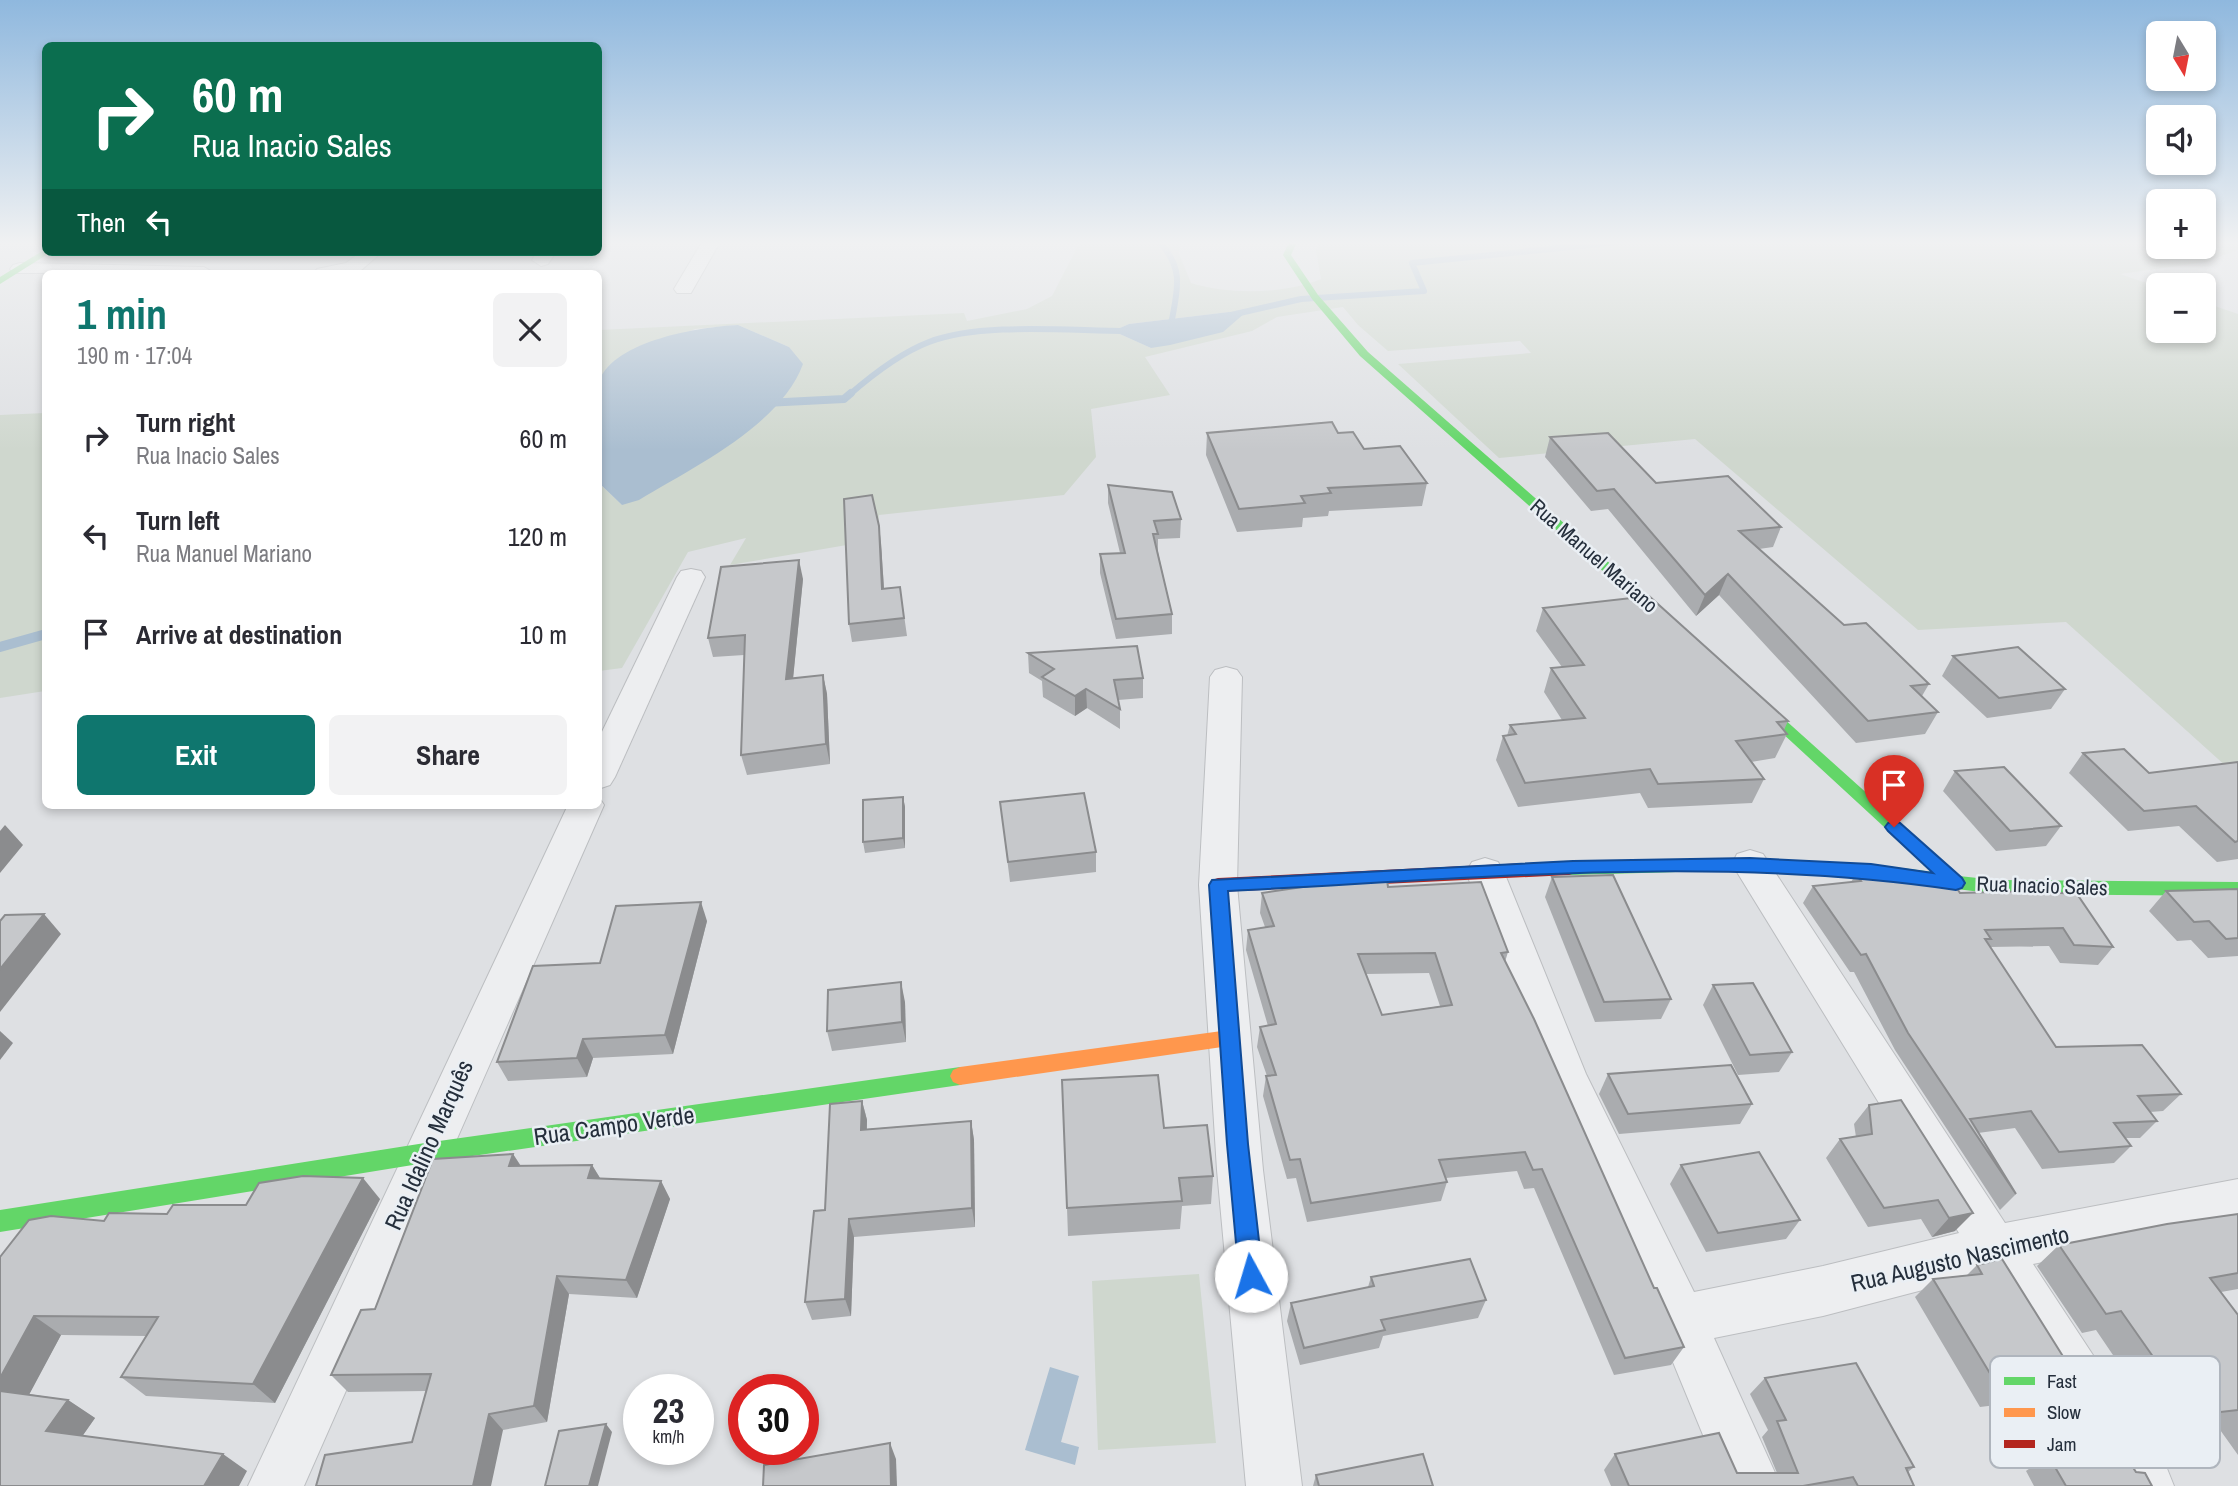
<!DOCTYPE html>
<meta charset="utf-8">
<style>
:root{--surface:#fff;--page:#f2f2f3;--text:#2b2b33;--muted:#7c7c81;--accent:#0f766e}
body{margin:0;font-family:"Archivo Narrow",sans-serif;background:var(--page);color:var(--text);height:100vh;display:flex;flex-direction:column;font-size:26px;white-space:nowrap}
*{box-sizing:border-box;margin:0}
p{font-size:23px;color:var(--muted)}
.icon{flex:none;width:38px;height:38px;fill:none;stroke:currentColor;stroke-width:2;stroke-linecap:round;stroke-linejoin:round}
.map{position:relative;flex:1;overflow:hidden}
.drawer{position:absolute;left:42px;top:270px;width:560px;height:539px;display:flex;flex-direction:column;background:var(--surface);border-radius:10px;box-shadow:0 4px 10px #0003}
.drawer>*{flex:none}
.top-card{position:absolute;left:42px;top:42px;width:560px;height:214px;border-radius:10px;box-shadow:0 4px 10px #0003;background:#0b6e4f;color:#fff;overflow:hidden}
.needle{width:46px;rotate:170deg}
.fabs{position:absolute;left:2146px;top:21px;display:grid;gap:14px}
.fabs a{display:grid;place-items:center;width:70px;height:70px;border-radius:10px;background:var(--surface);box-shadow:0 4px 10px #0003;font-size:35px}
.speed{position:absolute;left:623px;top:1374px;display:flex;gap:14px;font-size:35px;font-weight:700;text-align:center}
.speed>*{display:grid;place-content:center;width:91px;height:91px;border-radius:50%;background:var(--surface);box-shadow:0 4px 10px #0003;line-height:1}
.speed small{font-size:18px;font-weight:400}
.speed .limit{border:10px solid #d22;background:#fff;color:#111}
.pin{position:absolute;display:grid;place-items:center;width:60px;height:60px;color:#fff;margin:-72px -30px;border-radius:50% 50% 50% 0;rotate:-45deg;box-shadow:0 0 7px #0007}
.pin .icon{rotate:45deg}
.me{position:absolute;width:77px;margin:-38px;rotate:354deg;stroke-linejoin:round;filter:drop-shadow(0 0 5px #0008)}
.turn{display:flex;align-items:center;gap:24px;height:147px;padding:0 35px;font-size:32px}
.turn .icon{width:91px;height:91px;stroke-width:2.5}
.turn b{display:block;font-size:49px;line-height:60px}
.then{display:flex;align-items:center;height:66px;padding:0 35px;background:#0003;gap:14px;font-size:26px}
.round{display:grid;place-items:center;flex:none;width:74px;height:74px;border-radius:10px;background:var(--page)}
.head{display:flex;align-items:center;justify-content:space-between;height:119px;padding:0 35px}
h1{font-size:42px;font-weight:800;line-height:52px;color:var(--accent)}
.action{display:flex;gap:14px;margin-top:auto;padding:14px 35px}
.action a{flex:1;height:80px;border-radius:10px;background:var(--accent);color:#fff;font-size:28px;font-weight:800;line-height:80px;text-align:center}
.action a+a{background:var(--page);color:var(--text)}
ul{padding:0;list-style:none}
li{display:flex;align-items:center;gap:21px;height:98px;padding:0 35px}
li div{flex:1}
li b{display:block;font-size:26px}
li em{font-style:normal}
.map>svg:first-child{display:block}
</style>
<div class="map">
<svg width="2238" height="1486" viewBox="0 0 2238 1486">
<rect width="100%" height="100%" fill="#dee0e3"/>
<!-- green -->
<g fill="#cfd7ce" fill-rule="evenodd">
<path d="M1080,242h100l-1,12 12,29c38,12 94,11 130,-4l-5,-29 2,-8h840v5h45v-5h35v8l-33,12 -85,12 38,13v44h45v-29l35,12v463l-172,-155 -148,8 -223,-191 -196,19 -101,-94 133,-11 -11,-12 -132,10 -30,-26 -15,-18 -66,10 -25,14 -107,26 25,38 -79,14 5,48 -32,38 -185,20 -3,25 -146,25 16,-27 -58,14 -66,116 -23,3v-188l23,22 167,-158 -51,-22 -43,4 -85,36 -11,17v-52l365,-17 3,8 60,-12 25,-13zM1229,312l-78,36 -38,-17 16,-7z"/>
<polygon points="45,413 45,691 0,698 0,415"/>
<polygon points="1199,1274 1216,1443 1098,1450 1092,1281"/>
</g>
<!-- water -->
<g fill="#aabed0">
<polygon points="1229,312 1245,313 1223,332 1170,345 1151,348 1113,331 1129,324"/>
<path d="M738,325l51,22 14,17c-23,62 -110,103 -164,136l-17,5 -23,-22c-1,-19 -5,-89 0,-102 16,-41 101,-54 139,-56z"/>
<polygon points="1050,1367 1079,1376 1061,1442 1079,1447 1075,1465 1025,1450"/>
</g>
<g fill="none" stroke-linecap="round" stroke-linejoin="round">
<!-- stream-far2 -->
<g stroke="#aabed0" stroke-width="6">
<path d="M1160,242c25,29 17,48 11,83"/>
<polyline points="1231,315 1301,299 1424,291 1412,263 1619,242"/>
<path d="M849,395c23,-20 51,-42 80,-53 52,-20 141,-11 197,-11"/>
</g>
<!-- stream-far1 -->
<polyline stroke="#aabed0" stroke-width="8" points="765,403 844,399 851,393"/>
<!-- stream -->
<polyline stroke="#aabed0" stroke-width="10" points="0,647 46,634"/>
<!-- street casing -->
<g stroke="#bcbec1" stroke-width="2">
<g id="street">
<polygon points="702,242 720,242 691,293 677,293 674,289"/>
<polygon points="361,252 382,252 359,272 314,273 317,269 346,263"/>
<polygon points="537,252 556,252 548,264 541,266 532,260"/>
<polygon points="20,263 204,267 214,273 13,273 10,269 13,265"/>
<polygon points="691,569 701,571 705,577 615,777 610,785 598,789 598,740 677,577 681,571"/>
<polygon points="1226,667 1237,670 1242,677 1237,885 1263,1170 1302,1486 1246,1486 1217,1170 1199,885 1210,677 1215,670"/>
<polygon points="598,796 604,805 304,1486 248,1486 568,805 598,805"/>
<polygon points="1750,850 1763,854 2005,1223 2238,1179 2238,1223 2033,1264 2166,1466 2174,1486 2114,1486 1984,1274 1823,1316 1714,1338 1781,1486 1724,1486 1661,1333 1544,1077 1466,872 1472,862 1485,858 1498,862 1504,872 1586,1074 1694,1292 1823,1266 1959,1233 1732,864 1737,854"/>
</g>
</g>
<!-- street -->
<use href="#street" fill="#edeef0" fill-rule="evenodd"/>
<!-- fast -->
<g fill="#63d668" fill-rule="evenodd">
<polygon points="1289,242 1297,242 1291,255 1318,295 1368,352 1685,629 1687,632 1685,635 1675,635 1360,356 1312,299 1283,255"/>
<polygon points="44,250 51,252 0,284 0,277"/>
<polygon points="1748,689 1753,691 1959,876 1996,880 2238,882 2238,896 1996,894 1871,878 1750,870 1569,875 1563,873 1560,868 1563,863 1569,861 1750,858 1871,864 1933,872 1743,697 1740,694 1743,691"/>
<polygon points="960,1067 967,1070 970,1076 967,1082 960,1085 425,1163 0,1232 0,1210 425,1143"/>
</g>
<!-- slow -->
<polygon fill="#ff974d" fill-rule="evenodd" points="1229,1030 1236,1032 1239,1038 1236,1044 1229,1046 960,1085 953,1082 950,1076 953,1070 960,1067"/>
<!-- jam -->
<polygon fill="#b3261e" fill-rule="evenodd" points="1569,861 1575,863 1578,868 1575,873 1569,875 1218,892 1212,890 1209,885 1212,880 1218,878"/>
</g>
<!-- wall -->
<g fill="#aaacaf" fill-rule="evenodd">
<polygon points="1207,433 1338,433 1364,449 1427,483 1422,506 1329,511 1328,516 1303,518 1302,527 1237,532 1206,455"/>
<polygon points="1550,437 1656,483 1781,527 1773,547 1759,549 1844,625 1929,684 1922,696 1938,712 1925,734 1856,743 1719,595 1696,616 1608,509 1591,511 1545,457"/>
<polygon points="1108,485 1181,519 1180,538 1158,539 1158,552 1172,614 1172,634 1116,639 1100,573 1100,554 1120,553 1108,503"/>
<polygon points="881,543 884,588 900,587 907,636 852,642 849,624"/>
<polygon points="803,579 793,678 823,675 827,694 830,764 747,775 741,755 744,655 713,657 708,638"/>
<polygon points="1543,608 1788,721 1784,730 1787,734 1775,758 1751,762 1764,779 1752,803 1648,808 1640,793 1518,807 1496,760 1503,736 1507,736 1510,725 1562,720 1544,692 1551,668 1562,667 1536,631"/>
<polygon points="1028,653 1143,678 1143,698 1118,700 1120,709 1120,729 1087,708 1075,716 1043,697 1042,681 1029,673"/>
<polygon points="1953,656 2065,689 2051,709 1987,718 1942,676"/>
<polygon points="2083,753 2149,773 2238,762 2238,859 2217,862 2179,826 2128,831 2069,773"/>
<polygon points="1955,771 2061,826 2046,846 1996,851 1943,791"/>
<polygon points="903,797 905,807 905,848 865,853 863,842"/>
<polygon points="1000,802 1096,852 1096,872 1010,882"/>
<polygon points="1856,874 1960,893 2029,891 2113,947 2098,965 2060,963 2049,946 1990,947 2056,1047 2181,1094 2163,1111 2150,1112 2157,1121 2140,1138 2125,1138 2131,1146 2114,1163 2042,1169 2015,1128 1978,1133 2016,1194 2000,1210 1895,1050 1854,972 1850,972 1803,903 1813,886 1851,882"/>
<polygon points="1552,877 1671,999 1661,1019 1595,1022 1545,897"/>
<path d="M1388,887l120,65 -3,10 149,326 30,59 -13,18 -57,10 -80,-187 -10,1 -7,-18 -71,7 1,4 -6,19 -134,21 -11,-44 -9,1 -24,-83 3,-20h1l-10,-29 3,-20 8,-1 -22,-76 2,-20 17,-3 -5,-14 2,-20zM1429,973l11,33 -58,9 -16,-41z"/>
<polygon points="2238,889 2238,956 2208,958 2191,940 2177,941 2149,911 2166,891"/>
<polygon points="707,921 673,1054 593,1058 587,1077 508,1081 497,1062 600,963"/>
<polygon points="1713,985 1792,1052 1779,1072 1738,1075 1703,1005"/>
<polygon points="905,1002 906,1042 832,1051 827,1031"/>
<polygon points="1608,1074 1752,1104 1740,1124 1619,1134 1599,1094"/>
<polygon points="1901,1100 1955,1231 1932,1237 1921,1219 1868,1227 1826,1158 1840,1139 1856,1137 1854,1124 1869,1105"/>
<polygon points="862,1101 867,1120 867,1129 971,1121 974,1140 975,1227 854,1237 851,1316 812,1320 805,1302 825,1210"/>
<polygon points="1164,1128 1213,1176 1211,1204 1182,1206 1180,1229 1068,1236 1067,1208"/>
<polygon points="513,1154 521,1166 592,1165 600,1178 661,1181 670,1199 637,1298 569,1294 547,1422 503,1430 412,1442 426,1391 348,1392 331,1375 375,1309"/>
<polygon points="1681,1165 1800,1220 1786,1239 1706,1252 1670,1184"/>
<polygon points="380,1199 275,1403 146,1396 121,1377 147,1336 61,1335 29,1394 68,1400 95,1418 83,1435 247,1471 0,1486 0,1257 104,1221 246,1205"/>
<polygon points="2238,1214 2238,1289 2221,1292 2238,1315 2238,1455 2218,1427 2166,1433 2096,1330 2082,1333 2037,1266 2059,1245"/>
<polygon points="1977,1265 2086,1393 2064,1409 2035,1412 2029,1401 1980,1407 1915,1297 1933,1279 1967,1275"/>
<polygon points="1371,1277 1486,1300 1478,1318 1383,1336 1379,1348 1300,1365 1287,1321 1291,1303 1368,1287"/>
<polygon points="1765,1378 1914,1467 1908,1472 1914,1486 1611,1486 1604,1470 1615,1454 1737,1473 1777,1473 1762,1437 1768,1430 1750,1394"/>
<polygon points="2048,1455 2136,1472 2152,1486 2034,1486 2026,1471"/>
<polygon points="1316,1475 1433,1486 1313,1486"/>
</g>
<!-- shaded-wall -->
<g fill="#8b8c8e">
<polygon points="879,526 881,543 885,606 882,589"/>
<polygon points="799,560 803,579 791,699 786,679"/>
<polygon points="1728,574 1719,595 1696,616 1705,595"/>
<polygon points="823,675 827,694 830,764 826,744"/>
<polygon points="1086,689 1087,708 1075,716 1075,696"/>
<polygon points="903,797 905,807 905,848 903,838"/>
<polygon points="5,825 23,845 0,873 0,831"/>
<polygon points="701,902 707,921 673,1054 665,1035"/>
<polygon points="44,914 61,934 0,1012 0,969"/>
<polygon points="901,982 905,1002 906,1042 902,1022"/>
<polygon points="0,1031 13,1043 0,1060"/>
<polygon points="583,1039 593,1058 587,1077 577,1058"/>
<polygon points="862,1101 867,1120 866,1149 861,1130"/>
<polygon points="971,1121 974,1140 975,1227 972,1208"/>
<polygon points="513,1154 525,1173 509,1166"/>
<polygon points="592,1165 603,1183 588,1178"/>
<polygon points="363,1178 380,1199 275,1403 253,1384"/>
<polygon points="661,1181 670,1199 637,1298 626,1280"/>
<polygon points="1973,1213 1955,1231 1932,1237 1949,1218"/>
<polygon points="849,1219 854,1237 851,1316 845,1299"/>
<polygon points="557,1276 569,1294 547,1422 534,1406"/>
<polygon points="34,1316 61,1335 22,1408 0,1394 0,1378"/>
<polygon points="68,1400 95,1418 74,1448 46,1431"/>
<polygon points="489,1414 503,1430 491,1486 473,1486"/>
<polygon points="606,1424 612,1432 598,1486 589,1486"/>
<polygon points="890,1443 896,1459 897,1486 891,1486"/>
<polygon points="223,1454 247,1471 239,1486 204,1486"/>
</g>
<!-- building -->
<g fill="#c6c8cb" stroke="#8b8c8e" stroke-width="2" fill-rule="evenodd">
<polygon points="1332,422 1338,433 1353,432 1364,449 1400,446 1427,483 1328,488 1331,493 1301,496 1305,503 1239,509 1207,433"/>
<polygon points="1608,433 1656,483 1728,476 1781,527 1739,531 1844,625 1866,623 1929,684 1911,686 1938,712 1868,721 1728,574 1705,595 1614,489 1597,491 1550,437"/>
<polygon points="1108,485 1172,492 1181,519 1154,521 1158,534 1153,534 1172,614 1116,619 1100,554 1125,553"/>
<polygon points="872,495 879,526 882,589 900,587 904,618 849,624 844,499"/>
<polygon points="799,560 786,679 823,675 826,744 741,755 745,635 708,638 721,567"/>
<polygon points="1649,596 1788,721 1777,722 1787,734 1736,741 1764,779 1658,784 1650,769 1525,783 1503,736 1516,734 1510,725 1585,718 1551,668 1584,665 1543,608"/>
<polygon points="1137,646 1143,678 1114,680 1120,709 1086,689 1075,696 1042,677 1054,669 1028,653"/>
<polygon points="2018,647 2065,689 1999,698 1953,656"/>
<polygon points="2124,749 2149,773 2238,762 2238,841 2235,842 2196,806 2144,811 2083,753"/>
<polygon points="2004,767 2061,826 2010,831 1955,771"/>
<polygon points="1084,793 1096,852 1008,862 1000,802"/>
<polygon points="903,797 903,838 863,842 863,800"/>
<polygon points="1879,872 1952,881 1960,893 2029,891 2077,894 2113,947 2074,945 2063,928 1985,930 1991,939 1985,939 2056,1047 2142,1045 2181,1094 2138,1096 2157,1121 2114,1123 2131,1146 2059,1152 2031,1111 1970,1119 2016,1194 1908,1033 1866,954 1861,955 1813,886 1861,881 1856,874"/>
<polygon points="1613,875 1671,999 1604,1002 1552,877"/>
<path d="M1387,880l1,7 93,-5 27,70 -7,1 33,66 120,269h3l27,59 -59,11 -83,-189 -9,1 -8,-18 -86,8 8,22 -136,21 -11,-44 -10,1 -24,-84 10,-1 -16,-48 16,-3 -28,-94 26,-4 -12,-33 82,-12zM1435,953l17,52 -70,10 -24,-61z"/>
<polygon points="2238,889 2238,938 2226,939 2209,921 2194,922 2166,891"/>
<polygon points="701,902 665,1035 583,1039 577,1058 497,1062 533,966 600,963 616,906"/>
<polygon points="44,914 0,969 0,921 5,915"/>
<polygon points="901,982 902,1022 827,1031 828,990"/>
<polygon points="1753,983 1792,1052 1750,1055 1713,985"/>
<polygon points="1731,1065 1752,1104 1628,1114 1608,1074"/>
<polygon points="1158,1075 1164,1128 1207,1125 1213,1176 1179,1178 1182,1201 1067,1208 1062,1080"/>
<polygon points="1901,1100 1973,1213 1949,1218 1938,1200 1884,1208 1840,1139 1872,1134 1869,1105"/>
<polygon points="862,1101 861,1130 971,1121 972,1208 849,1219 845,1299 805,1302 814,1211 825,1210 830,1104"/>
<polygon points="1759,1152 1800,1220 1718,1233 1681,1165"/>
<polygon points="513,1154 509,1166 592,1165 588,1178 661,1181 626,1280 557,1276 534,1406 489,1414 473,1486 316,1486 325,1455 412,1442 431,1374 331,1375 361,1310 375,1309 433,1159"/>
<polygon points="303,1176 363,1178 253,1384 121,1377 158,1317 34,1316 0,1378 0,1257 29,1220 51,1216 104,1221 109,1213 167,1214 173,1205 246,1205 259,1183"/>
<polygon points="2238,1214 2238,1273 2210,1278 2238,1315 2238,1410 2194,1415 2121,1311 2106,1314 2059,1245 2167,1224"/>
<polygon points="1470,1259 1486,1300 1381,1320 1385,1330 1304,1348 1291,1303 1374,1286 1371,1277"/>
<polygon points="2002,1259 2086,1393 2056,1395 2050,1385 2000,1390 1933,1279 1982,1274 1977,1265"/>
<polygon points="1856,1363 1914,1467 1906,1468 1914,1486 1858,1486 1853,1477 1803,1486 1629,1486 1615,1454 1719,1433 1737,1473 1798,1473 1777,1421 1786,1420 1765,1378"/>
<polygon points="0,1391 68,1400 46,1431 223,1454 204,1486 0,1486"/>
<polygon points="606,1424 589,1486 545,1486 559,1431"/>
<polygon points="890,1443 891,1486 763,1486 764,1465"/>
<polygon points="2121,1449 2136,1472 2145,1473 2152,1486 2066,1486 2048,1455"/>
<polygon points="1423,1454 1433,1486 1319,1486 1316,1475"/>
</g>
<!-- sky -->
<linearGradient id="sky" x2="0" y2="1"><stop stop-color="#8fb8de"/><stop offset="0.54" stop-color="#f0f1f2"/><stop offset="1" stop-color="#f0f1f2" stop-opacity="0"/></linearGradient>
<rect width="2238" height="450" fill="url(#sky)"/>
<!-- route -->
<path fill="#1a73e8" stroke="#114b97" stroke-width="2" d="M1894,821l6,2 62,55 3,5 -3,5 -6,2c-241,-36 -486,-11 -728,1l20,253 15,132 -3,8 -9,3 -8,-3 -4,-8 -12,-132 -18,-259 3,-5 361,-19 177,-3 121,6 62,9 -45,-42 -3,-4 3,-4z"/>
<g text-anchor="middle" stroke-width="5" stroke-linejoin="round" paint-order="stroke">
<!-- street labels -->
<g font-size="21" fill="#252f3c" stroke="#eaeff4">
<text transform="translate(1594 556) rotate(41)" y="7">Rua Manuel Mariano</text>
<text transform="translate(2042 886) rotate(2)" y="7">Rua Inacio Sales</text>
</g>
<!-- near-street labels -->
<g font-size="24" fill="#252f3c" stroke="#eaeff4">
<text transform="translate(614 1126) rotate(-8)" y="8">Rua Campo Verde</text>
<text transform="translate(429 1145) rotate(-66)" y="8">Rua Idalino Marquês</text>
<text transform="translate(1960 1259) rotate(-13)" y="8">Rua Augusto Nascimento</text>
</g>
</g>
<!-- legend -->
<rect x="1990" y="1356" width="230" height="112" rx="10" fill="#eaeff4" stroke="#afb5bd" stroke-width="2"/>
<rect x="2004" y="1377" width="31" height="8" fill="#63d668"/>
<rect x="2004" y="1408" width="31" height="9" fill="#ff974d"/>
<rect x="2004" y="1440" width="31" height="8" fill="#b3261e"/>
<g font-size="19" fill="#252f3c">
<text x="2047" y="1388">Fast</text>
<text x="2047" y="1419">Slow</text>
<text x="2047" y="1451">Jam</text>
</g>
</svg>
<div class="fabs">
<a><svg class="needle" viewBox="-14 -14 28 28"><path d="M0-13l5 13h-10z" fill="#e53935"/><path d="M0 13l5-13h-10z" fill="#7c7c81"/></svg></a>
<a><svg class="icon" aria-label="sound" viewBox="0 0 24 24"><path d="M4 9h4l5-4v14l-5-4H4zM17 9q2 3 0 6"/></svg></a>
<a>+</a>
<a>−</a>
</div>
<div class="speed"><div>23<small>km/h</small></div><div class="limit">30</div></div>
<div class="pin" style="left:1894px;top:827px;background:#d93025"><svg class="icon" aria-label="arrive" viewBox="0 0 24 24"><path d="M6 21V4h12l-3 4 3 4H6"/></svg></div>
<svg class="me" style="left:1251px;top:1276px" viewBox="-20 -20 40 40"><circle r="19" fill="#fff"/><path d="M0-13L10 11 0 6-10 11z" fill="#1a73e8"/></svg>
<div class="top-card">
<div class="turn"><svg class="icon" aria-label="right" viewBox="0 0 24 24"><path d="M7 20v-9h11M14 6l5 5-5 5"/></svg><div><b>60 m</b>Rua Inacio Sales</div></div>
<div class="then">Then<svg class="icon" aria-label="left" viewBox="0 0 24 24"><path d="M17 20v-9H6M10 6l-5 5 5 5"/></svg></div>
</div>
<section class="drawer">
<div class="head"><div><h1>1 min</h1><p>190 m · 17:04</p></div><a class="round"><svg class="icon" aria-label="close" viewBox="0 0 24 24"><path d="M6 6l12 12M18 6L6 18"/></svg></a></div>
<ul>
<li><svg class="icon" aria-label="right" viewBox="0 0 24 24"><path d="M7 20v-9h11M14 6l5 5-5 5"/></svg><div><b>Turn right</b><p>Rua Inacio Sales</p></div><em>60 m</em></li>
<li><svg class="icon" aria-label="left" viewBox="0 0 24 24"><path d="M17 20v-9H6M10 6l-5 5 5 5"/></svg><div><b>Turn left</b><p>Rua Manuel Mariano</p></div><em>120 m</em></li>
<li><svg class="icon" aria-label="arrive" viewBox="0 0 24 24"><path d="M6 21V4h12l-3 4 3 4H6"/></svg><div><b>Arrive at destination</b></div><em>10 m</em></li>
</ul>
<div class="action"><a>Exit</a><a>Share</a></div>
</section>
</div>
